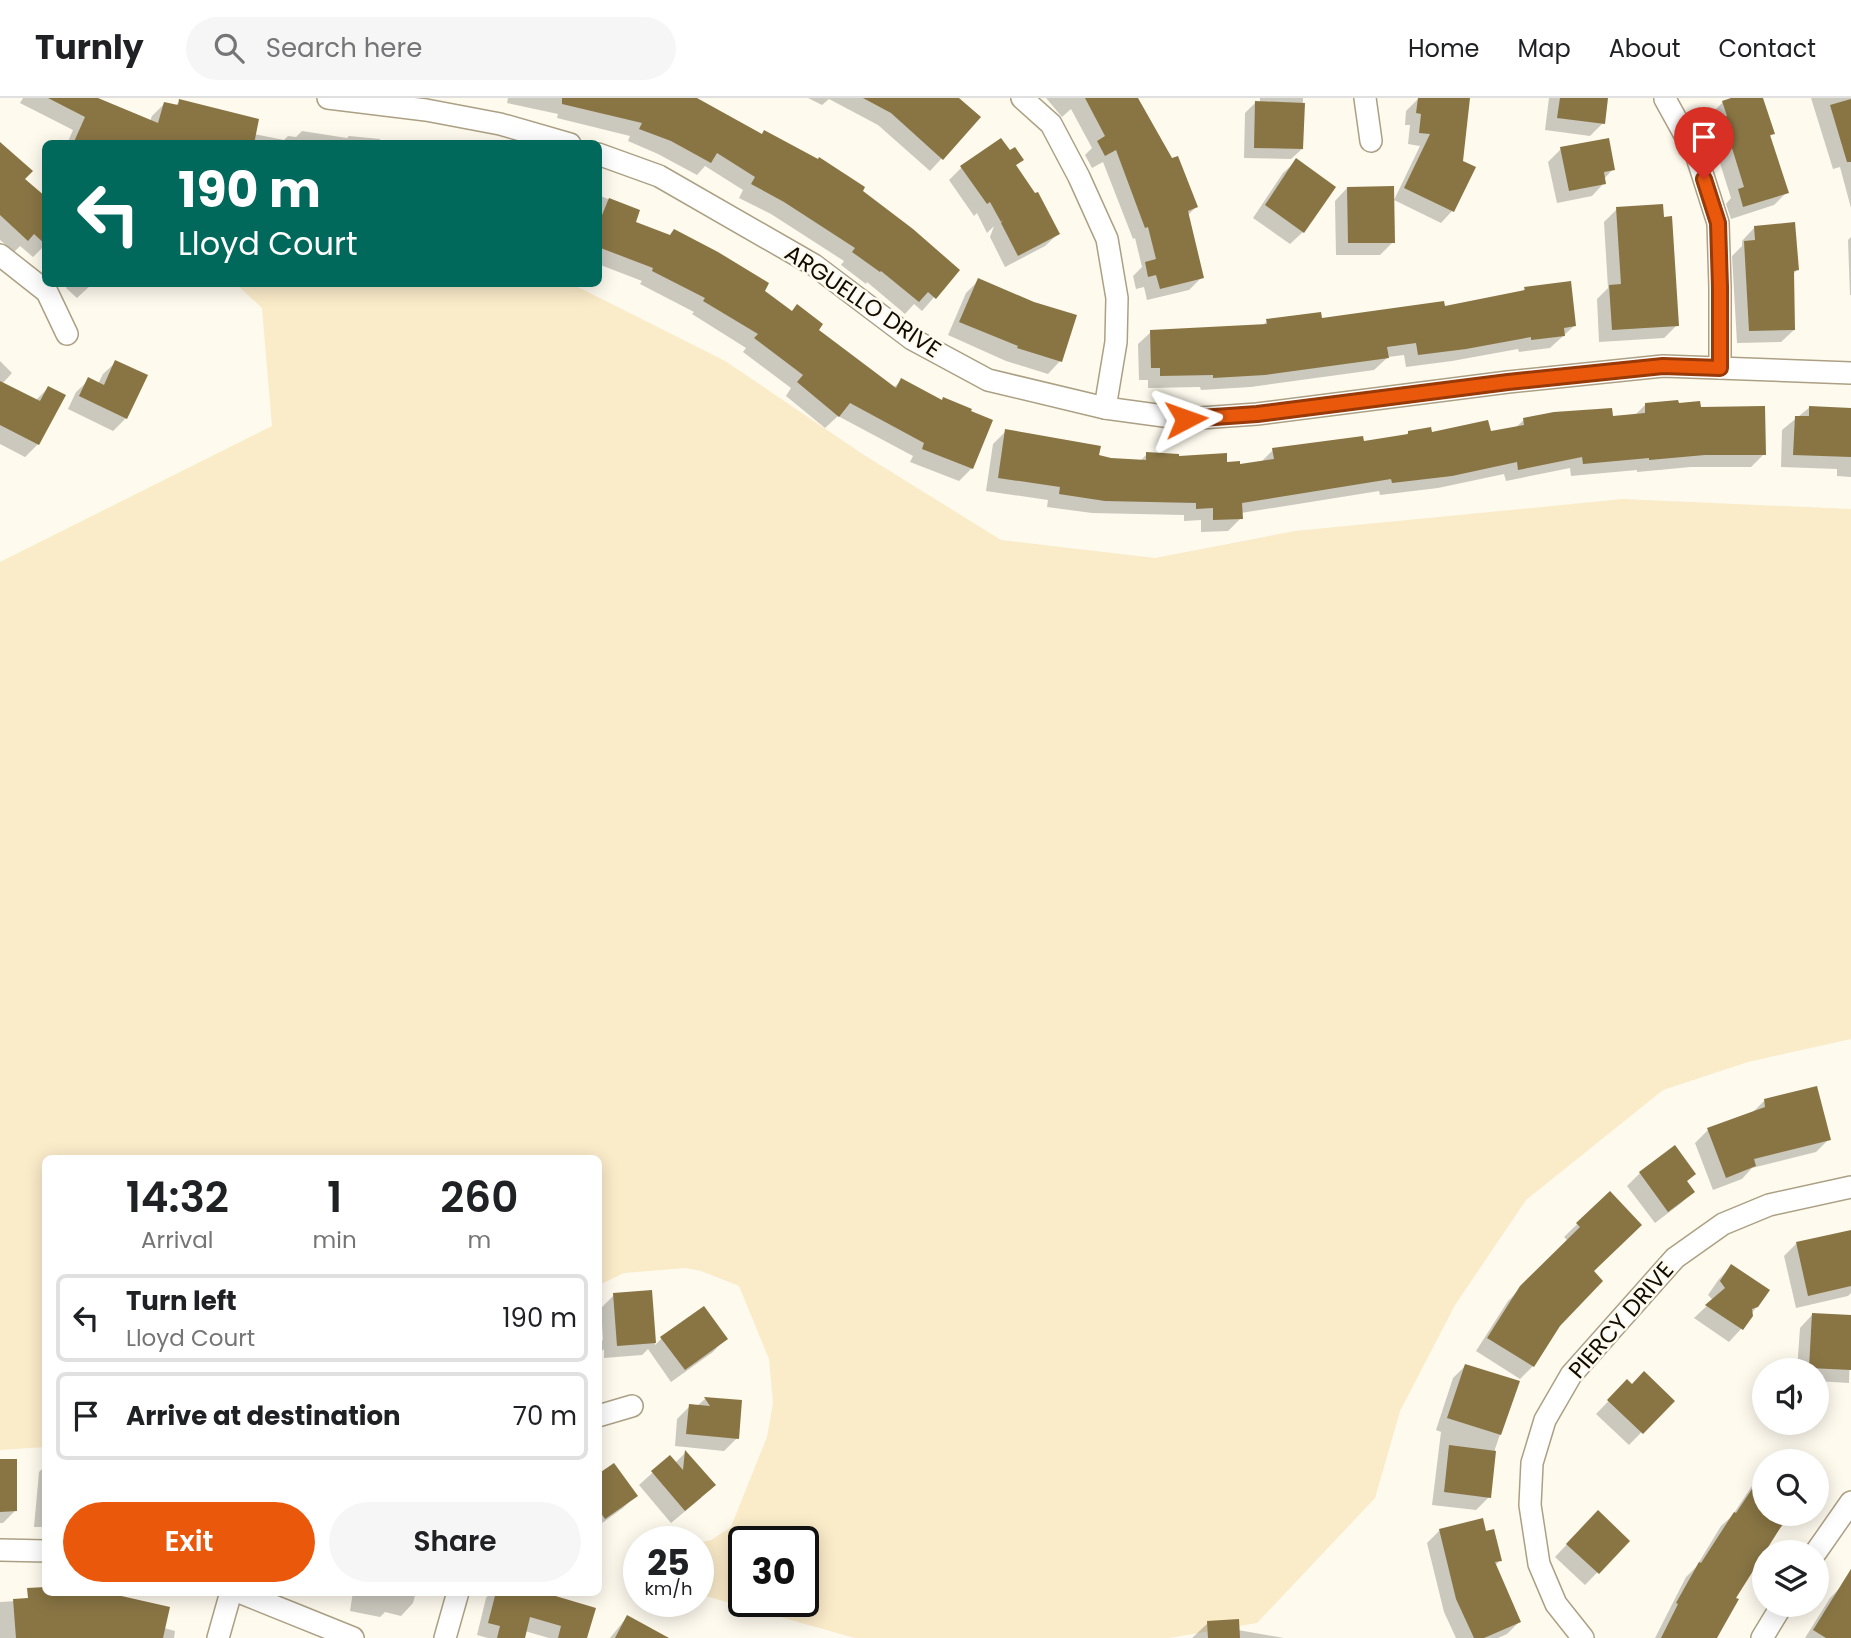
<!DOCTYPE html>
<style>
:root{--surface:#fff;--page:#f6f6f6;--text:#202124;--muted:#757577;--line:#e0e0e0;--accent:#ea580c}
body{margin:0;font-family:Poppins,sans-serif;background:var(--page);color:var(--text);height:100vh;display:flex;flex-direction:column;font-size:26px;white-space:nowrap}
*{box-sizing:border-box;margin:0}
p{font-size:23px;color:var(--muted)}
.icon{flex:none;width:38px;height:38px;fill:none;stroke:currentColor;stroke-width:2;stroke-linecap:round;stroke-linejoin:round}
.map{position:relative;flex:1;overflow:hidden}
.details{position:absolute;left:42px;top:1057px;width:560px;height:441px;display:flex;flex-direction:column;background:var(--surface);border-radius:10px;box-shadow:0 4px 18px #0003}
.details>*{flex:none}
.banner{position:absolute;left:42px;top:42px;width:560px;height:147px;border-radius:10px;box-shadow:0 4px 18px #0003;background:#00695c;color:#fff;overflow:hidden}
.controls{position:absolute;left:1752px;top:1260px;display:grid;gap:14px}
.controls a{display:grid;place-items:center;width:77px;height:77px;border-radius:50%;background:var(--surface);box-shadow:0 4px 18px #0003;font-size:35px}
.speed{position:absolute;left:623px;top:1428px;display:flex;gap:14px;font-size:35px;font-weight:700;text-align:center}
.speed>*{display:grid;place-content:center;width:91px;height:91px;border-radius:50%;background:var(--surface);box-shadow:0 4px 18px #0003;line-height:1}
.speed small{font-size:18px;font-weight:400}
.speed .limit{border:4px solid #111;border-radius:10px;background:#fff;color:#111}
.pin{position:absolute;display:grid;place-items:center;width:60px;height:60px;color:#fff;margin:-72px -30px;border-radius:50% 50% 50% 0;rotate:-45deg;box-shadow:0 0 7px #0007}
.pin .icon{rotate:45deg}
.me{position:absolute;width:77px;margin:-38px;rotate:86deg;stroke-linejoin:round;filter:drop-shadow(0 0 5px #0008)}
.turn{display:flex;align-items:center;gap:24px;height:147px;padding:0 21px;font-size:32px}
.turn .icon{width:91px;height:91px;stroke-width:2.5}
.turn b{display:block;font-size:49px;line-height:60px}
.eta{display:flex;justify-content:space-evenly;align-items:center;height:119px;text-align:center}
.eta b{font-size:42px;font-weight:600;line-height:49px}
.action{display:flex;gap:14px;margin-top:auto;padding:14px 21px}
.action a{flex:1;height:80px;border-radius:42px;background:var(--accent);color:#fff;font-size:28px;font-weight:600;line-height:80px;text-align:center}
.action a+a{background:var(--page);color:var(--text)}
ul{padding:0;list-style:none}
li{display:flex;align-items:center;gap:21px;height:88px;margin:0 14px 10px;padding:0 7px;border:4px solid var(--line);border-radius:10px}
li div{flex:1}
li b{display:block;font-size:26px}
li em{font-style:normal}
header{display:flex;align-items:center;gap:42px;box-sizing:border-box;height:98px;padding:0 35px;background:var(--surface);border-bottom:2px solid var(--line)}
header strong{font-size:33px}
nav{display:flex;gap:38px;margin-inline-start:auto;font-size:24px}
.search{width:490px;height:63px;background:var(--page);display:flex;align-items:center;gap:18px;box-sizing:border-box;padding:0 24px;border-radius:38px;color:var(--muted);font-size:26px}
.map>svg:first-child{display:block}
</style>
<header>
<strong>Turnly</strong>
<div class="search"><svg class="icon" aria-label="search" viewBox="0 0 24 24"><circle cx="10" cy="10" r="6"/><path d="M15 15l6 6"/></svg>Search here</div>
<nav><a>Home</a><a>Map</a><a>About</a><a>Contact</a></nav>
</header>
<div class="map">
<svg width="1851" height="1540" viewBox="0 0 1851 1540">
<rect width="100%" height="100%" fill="#fefaee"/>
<!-- green -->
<path fill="#faebc9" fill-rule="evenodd" d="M236,186h336l153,77 139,94 137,85 154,18 140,-27 328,-32 228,10v530l-103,23 -85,28 -137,110 -71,105 -55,106 -25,87 -118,125 -88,15h-314l-157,-44v-51l13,-3 20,-13 36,-90 6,-34 -4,-44 -30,-73 -38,-15 -15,-3 -62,5 -25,12 -1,-127h-552l-1,289 -45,3v-888l272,-136 -10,-118zM744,1444h59v59h-59z"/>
<!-- shadow -->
<g fill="#0003">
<polygon points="23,0 94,0 150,23 152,18 164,6 175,8 180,3 254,36 284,42 288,38 296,39 302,33 347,40 349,38 380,41 380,46 67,46 73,32 20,5"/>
<polygon points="508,0 693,0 860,93 958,172 922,213 914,206 905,216 867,184 866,186 841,167 844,163 771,116 739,100 743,92 705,68 697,77 658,56 628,43 630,38 557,20 558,16 507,5"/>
<polygon points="808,0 947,0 942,60 930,73 878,27 829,1 822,7"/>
<polygon points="1046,0 1130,0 1196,109 1187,118 1202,179 1189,192 1147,202 1144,189 1136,191 1133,178 1142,169 1135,140 1133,141 1103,64 1092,70 1085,57 1092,50 1071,11 1062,19"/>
<polygon points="1260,0 1303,0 1302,51 1291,61 1244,60 1245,15 1255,5 1260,5"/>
<polygon points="1419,0 1468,0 1452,113 1441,125 1394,102 1420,48 1408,46 1410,27 1405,27 1406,13"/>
<polygon points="1549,0 1606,0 1603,25 1590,38 1545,32"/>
<polygon points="1737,0 1761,0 1773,36 1769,39 1787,94 1774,107 1731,121 1726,106 1731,100 1719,62 1716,62 1707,35 1714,29 1710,17 1723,4"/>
<polygon points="1811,0 1851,0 1851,110 1840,69 1833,71"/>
<polygon points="0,46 23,81 46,102 46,151 43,149 33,159 20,148 14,154 0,142"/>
<polygon points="1561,51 1613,71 1604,81 1604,85 1592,98 1557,105 1548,64"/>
<polygon points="1021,62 1015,68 1058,136 1045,148 1005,169 990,139 994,128 987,135 977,115 974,118 949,82 962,69"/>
<polygon points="1296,63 1303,134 1290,146 1253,120 1283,75"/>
<polygon points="1347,90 1393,144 1380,157 1336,157 1335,103"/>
<polygon points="598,97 638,113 634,125 762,193 893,290 902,282 942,303 991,323 972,370 959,383 910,364 913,358 838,318 825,330 786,298 791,290 743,254 746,250 692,216 694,214 640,186 642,183 598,166"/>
<polygon points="1617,111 1662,121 1677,227 1664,240 1599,244 1597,201 1608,190 1604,124"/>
<polygon points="1754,130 1798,171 1792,177 1794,232 1781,244 1737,245 1732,158 1742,148 1742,143"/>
<polygon points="1851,139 1851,197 1850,197 1848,142"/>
<polygon points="979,182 1060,263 1048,276 1006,263 948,237 966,195"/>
<polygon points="69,186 92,186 77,200 66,190"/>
<polygon points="1525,190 1574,228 1550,250 1519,254 1518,251 1452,263 1406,269 1404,257 1388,259 1374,272 1251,289 1201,292 1200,289 1148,290 1148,282 1139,282 1138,246 1151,234 1262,228 1267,223 1321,222 1443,210 1521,195"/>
<polygon points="0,263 12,275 2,286 35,303 48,290 38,346 25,359 0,346"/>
<polygon points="116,264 126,320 113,333 68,311 76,294 89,282 98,286 103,276"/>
<polygon points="1645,307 1677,307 1699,310 1764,356 1751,369 1691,369 1637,374 1637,372 1571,378 1570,370 1506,383 1504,376 1438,390 1380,397 1379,393 1241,415 1241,420 1228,433 1201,434 1201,422 1184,423 1184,417 1092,415 1047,409 1048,402 986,393 993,346 1006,333 1111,362 1140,363 1147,356 1238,368 1260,365 1273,352 1363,345 1405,338 1409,334 1489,335 1515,330 1524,322 1634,318"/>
<polygon points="1810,309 1851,312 1851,379 1837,378 1837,371 1781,369 1782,332"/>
<polygon points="1764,1003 1829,1041 1816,1054 1752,1070 1742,1081 1713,1092 1695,1045 1708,1032 1752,1015"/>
<polygon points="1675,1050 1686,1084 1693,1094 1680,1106 1655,1125 1627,1088 1640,1075"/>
<polygon points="1609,1095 1592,1174 1533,1268 1520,1281 1476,1253 1508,1203 1568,1143 1564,1139"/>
<polygon points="1851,1138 1851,1195 1848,1198 1796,1210 1784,1158 1797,1145"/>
<polygon points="1731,1169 1757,1208 1741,1231 1729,1244 1694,1220 1713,1202 1708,1197 1719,1181"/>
<polygon points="651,1194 655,1247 662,1240 725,1241 713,1254 671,1284 648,1251 642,1257 604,1260 604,1251 598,1256 598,1237 603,1243 601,1210 614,1197"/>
<polygon points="1812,1217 1851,1219 1849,1285 1816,1283 1816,1272 1797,1272 1800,1230"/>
<polygon points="1465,1268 1518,1284 1495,1351 1489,1399 1476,1412 1432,1407 1441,1334 1436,1332 1453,1280"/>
<polygon points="1627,1284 1632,1288 1672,1303 1629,1347 1596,1316"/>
<polygon points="705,1301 740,1304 737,1340 724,1353 675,1348 677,1321 690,1308 697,1308"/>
<polygon points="685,1355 701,1400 671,1425 639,1387 670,1359 675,1365"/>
<polygon points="0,1363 16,1412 3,1425 0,1425"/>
<polygon points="46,1367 46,1429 34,1429 39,1374"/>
<polygon points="1764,1370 1764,1416 1793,1416 1774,1437 1734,1501 1715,1540 1655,1540 1686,1479 1696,1469 1721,1428 1732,1418"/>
<polygon points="598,1373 636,1397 623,1410 598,1428"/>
<polygon points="1585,1427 1628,1443 1585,1487 1555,1459"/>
<polygon points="1440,1432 1485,1435 1500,1462 1495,1468 1519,1524 1507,1536 1498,1540 1456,1540 1444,1514 1427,1445"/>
<polygon points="1842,1488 1851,1490 1851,1540 1805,1540 1830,1500"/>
<polygon points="46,1494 117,1499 164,1530 175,1533 174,1540 0,1540 0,1504 16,1503 16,1518"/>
<polygon points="353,1494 416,1494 413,1505 401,1518 385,1514 380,1519 350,1513"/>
<polygon points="491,1494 528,1494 586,1540 549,1540 525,1533 524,1540 488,1540 477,1537 486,1500"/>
<polygon points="627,1519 657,1540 610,1540"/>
<polygon points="1208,1525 1238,1532 1284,1540 1192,1540"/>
</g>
<!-- building -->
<g fill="#897544">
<polygon points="48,0 98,0 158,25 164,4 178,7 179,1 259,21 254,46 73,46 85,19"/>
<polygon points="562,0 697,0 762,36 764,32 818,61 819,59 865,89 863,93 913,131 960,172 936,201 928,194 919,204 881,173 880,174 852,154 855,150 784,104 751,86 755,79 717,55 711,65 671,43 639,31 642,25 562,6"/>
<polygon points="863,0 959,0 981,19 943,62 891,15"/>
<polygon points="1085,0 1138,0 1172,60 1178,58 1198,109 1188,113 1204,180 1160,191 1156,177 1148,179 1145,164 1156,161 1148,129 1145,130 1116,52 1105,58 1097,43 1105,38"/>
<polygon points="1418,0 1470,0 1463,63 1476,69 1454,114 1404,90 1430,36 1419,35 1421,16 1416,15"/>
<polygon points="1560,0 1608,0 1605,26 1557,20"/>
<polygon points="1731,0 1763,0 1775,36 1770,37 1789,95 1743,109 1738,91 1744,89 1732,50 1729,51 1719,21 1727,18 1722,3"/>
<polygon points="1851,1 1851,64 1847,64 1830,7"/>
<polygon points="1255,3 1305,5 1303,51 1254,50"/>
<polygon points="1001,40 1010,52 1015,49 1024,62 1016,67 1035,95 1038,94 1060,136 1018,158 1001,125 1003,121 1001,124 990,104 987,106 960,68"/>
<polygon points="1609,40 1615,72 1604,74 1606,86 1569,93 1560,49"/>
<polygon points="0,44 33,73 25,81 46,99 46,147 34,136 28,143 0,117"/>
<polygon points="1296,60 1336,89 1304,135 1265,107"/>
<polygon points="1394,88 1395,145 1348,145 1347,89"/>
<polygon points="609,100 640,112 636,124 670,137 674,131 718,154 769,185 765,193 792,213 797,206 823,226 819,232 896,290 901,280 942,302 943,299 972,311 971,313 993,322 973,371 922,351 924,345 850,305 839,319 797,284 803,277 754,240 758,236 703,203 705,200 652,173 653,170 598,149 598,127"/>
<polygon points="1663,106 1664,119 1672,118 1679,228 1612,232 1609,187 1621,186 1616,109"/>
<polygon points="1795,124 1799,172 1794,173 1795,232 1749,233 1744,143 1755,142 1754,128"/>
<polygon points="978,180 1034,204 1077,217 1062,264 1017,250 1018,248 959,224"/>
<polygon points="1571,183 1576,228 1564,230 1565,238 1531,242 1531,239 1466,251 1418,257 1416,245 1387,249 1389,260 1265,277 1213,280 1213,277 1160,278 1160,270 1151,270 1150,232 1267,226 1266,221 1321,214 1322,220 1444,203 1445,208 1525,192 1524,189"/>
<polygon points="115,262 148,277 127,321 79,298 88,279 104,287"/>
<polygon points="0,283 40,303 48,288 66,297 39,347 0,327"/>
<polygon points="1678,302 1679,305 1700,303 1701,309 1765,308 1766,357 1705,357 1649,362 1649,360 1583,366 1582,359 1518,372 1517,364 1452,378 1392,385 1391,381 1242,405 1243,421 1213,422 1213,410 1196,411 1196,405 1105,403 1059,396 1060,389 998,380 1005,331 1101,348 1099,357 1111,360 1146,362 1146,354 1179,356 1179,358 1227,355 1227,364 1240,363 1240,366 1274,361 1272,350 1363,338 1364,343 1408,336 1408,333 1431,329 1432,334 1488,322 1491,333 1524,327 1523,320 1554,314 1612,310 1613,318 1645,315 1645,305"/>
<polygon points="1809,308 1851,310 1851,359 1793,357 1795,318 1809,318"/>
<polygon points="1817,988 1831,1042 1754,1061 1756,1068 1726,1080 1707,1030 1765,1009 1764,1001"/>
<polygon points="1675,1047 1696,1076 1687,1083 1695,1094 1668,1114 1639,1074"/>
<polygon points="1610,1093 1642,1127 1594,1173 1603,1183 1560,1228 1534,1269 1487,1240 1520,1188 1580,1129 1576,1125"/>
<polygon points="1851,1132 1851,1188 1808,1198 1796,1144"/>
<polygon points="1731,1166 1770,1192 1758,1209 1752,1211 1753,1218 1743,1232 1705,1207 1725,1190 1720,1183"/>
<polygon points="652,1192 656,1245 617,1248 613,1195"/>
<polygon points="704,1208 728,1241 685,1272 660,1239"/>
<polygon points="1812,1215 1851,1217 1851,1272 1809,1270"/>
<polygon points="1465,1266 1520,1283 1501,1337 1447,1320"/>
<polygon points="1644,1273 1675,1303 1643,1336 1607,1302 1627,1281 1632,1286"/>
<polygon points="704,1299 742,1302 739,1341 686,1336 689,1306 710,1308"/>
<polygon points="1449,1347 1496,1353 1491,1400 1444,1394"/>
<polygon points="685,1352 716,1387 685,1413 651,1373 670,1357 683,1372"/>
<polygon points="0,1361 17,1361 17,1413 0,1414"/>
<polygon points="614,1365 638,1398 605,1421 598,1411 598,1376"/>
<polygon points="1764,1373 1764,1416 1789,1416 1736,1500 1739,1501 1717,1540 1661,1540 1678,1506 1676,1505 1699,1464 1701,1465 1734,1414 1736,1415"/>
<polygon points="1598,1412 1630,1443 1599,1476 1566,1446"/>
<polygon points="1483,1420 1486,1433 1494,1431 1502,1463 1495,1464 1521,1524 1484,1540 1474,1540 1456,1501 1439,1431"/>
<polygon points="1851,1471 1851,1540 1826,1540 1813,1532"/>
<polygon points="46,1489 46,1494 117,1497 170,1509 163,1540 16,1540 13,1501 28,1500 27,1490"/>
<polygon points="496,1494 542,1494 596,1510 587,1540 558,1540 561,1528 530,1519 525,1540 497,1540 500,1528 488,1525"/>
<polygon points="627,1517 669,1540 615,1540"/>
<polygon points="1239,1521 1240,1540 1208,1540 1207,1523"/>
</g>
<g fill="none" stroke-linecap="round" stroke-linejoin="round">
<!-- minor casing -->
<g stroke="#aca084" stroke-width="24">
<g id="minor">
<polyline points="328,0 426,12 500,26 570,46"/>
<polyline points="1022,0 1051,26 1079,79 1107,141 1117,200 1116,244 1105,310"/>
<polyline points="1365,0 1371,43"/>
<polyline points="1665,1 1697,59 1718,125 1720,189 1720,270"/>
<polyline points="598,56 659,78 814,167 912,241 988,282 1105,310 1186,321 1257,316 1508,284 1663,268 1851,275"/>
<polyline points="0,157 47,194 67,236"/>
<polyline points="598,1318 632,1308"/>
<polyline points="0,1452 46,1453"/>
<polyline points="1816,1454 1851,1404"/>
<polyline points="239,1494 353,1540"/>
<polyline points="218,1540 231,1494"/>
<polyline points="445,1540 458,1494"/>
<polyline points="1583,1540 1556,1506 1539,1466 1530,1407 1532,1365 1545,1322 1571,1277 1675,1160 1723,1126 1769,1107 1851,1089"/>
<polyline points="1762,1540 1782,1507"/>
</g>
</g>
<!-- minor -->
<use href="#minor" stroke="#fff" stroke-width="21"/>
</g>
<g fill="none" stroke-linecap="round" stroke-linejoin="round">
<!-- route casing -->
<g stroke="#983908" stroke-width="18">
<polyline id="route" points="1186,321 1257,316 1508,284 1663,268 1720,270 1720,189 1718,125 1704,81"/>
</g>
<!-- route -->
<use href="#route" stroke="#ea580c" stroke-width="12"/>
</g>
<g text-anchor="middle" stroke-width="5" stroke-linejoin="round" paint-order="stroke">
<!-- street labels -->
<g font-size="23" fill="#100c03" stroke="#fefaee">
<text transform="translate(863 203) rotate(34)" y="8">ARGUELLO DRIVE</text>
<text transform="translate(1621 1222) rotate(-49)" y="8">PIERCY DRIVE</text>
</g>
</g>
</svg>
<div class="controls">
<a><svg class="icon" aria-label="sound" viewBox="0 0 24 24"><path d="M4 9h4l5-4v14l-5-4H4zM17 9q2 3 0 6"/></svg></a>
<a><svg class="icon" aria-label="search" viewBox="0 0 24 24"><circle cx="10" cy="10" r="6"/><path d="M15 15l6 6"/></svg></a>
<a><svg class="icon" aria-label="layers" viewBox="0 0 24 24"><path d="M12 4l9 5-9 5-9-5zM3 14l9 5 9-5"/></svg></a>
</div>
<div class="speed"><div>25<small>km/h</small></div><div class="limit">30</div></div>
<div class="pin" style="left:1704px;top:81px;background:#d93025"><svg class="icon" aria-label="arrive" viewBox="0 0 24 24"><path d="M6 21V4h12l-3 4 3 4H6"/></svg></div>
<svg class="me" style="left:1186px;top:321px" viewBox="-20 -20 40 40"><path d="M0-17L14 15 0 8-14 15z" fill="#ea580c" stroke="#fff" stroke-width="4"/></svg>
<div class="banner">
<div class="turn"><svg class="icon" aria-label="left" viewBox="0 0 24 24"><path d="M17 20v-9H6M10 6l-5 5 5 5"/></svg><div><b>190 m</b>Lloyd Court</div></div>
</div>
<section class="details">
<div class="eta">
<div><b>14:32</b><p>Arrival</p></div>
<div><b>1</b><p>min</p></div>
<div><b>260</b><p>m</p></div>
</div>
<ul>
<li><svg class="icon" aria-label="left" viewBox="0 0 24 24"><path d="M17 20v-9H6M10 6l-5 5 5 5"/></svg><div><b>Turn left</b><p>Lloyd Court</p></div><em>190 m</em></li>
<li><svg class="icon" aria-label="arrive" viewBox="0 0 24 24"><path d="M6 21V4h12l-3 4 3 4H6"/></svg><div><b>Arrive at destination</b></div><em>70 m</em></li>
</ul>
<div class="action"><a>Exit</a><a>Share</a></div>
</section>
</div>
